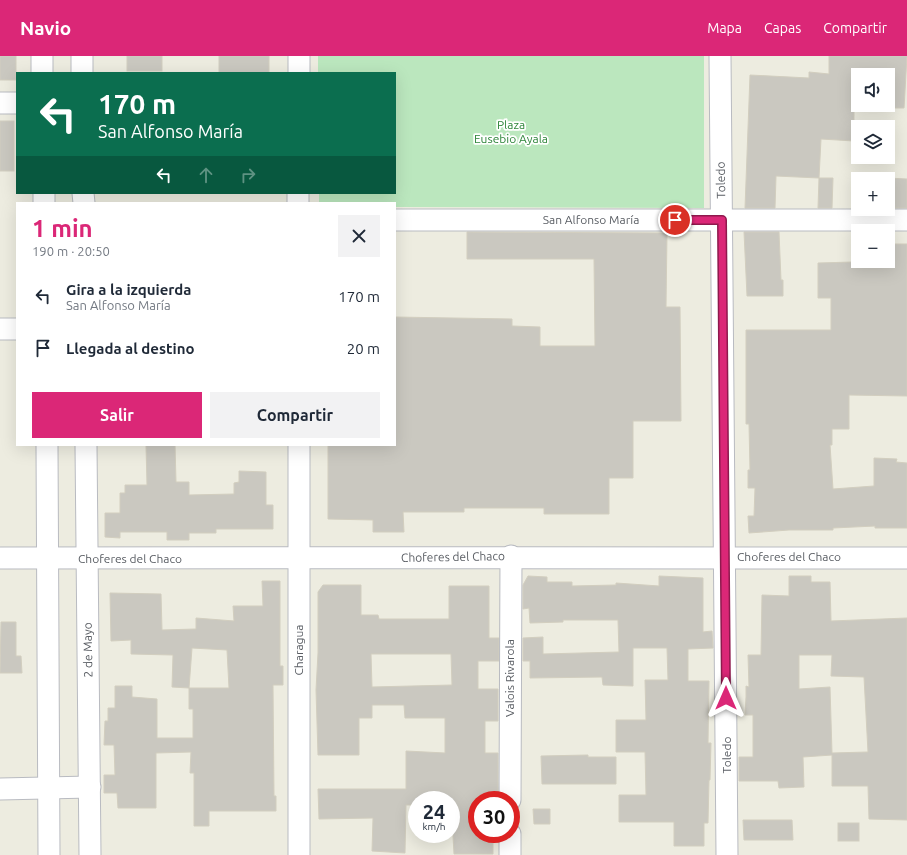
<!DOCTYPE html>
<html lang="es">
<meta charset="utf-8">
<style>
:root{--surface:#fff;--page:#f2f2f3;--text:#1f2937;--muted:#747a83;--accent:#db2777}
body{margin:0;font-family:Ubuntu,sans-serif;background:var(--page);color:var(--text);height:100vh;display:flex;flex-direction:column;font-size:15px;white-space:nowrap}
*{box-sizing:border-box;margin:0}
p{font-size:13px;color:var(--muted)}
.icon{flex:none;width:22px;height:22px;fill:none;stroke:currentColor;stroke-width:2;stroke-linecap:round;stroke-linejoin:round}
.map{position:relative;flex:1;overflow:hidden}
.details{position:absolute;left:16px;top:146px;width:380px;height:244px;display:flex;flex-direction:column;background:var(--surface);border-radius:0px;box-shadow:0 4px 16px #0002}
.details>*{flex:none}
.guide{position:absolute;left:16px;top:16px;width:380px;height:122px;border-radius:0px;box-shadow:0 4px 16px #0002;background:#0b6e4f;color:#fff;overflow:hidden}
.fabs{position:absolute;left:851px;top:12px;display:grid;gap:8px}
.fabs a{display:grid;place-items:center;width:44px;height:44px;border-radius:0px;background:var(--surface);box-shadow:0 4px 16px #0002;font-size:20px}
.speed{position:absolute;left:408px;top:735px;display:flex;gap:8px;font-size:20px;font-weight:700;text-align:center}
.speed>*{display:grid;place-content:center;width:52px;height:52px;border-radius:50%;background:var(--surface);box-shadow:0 4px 16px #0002;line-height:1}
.speed small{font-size:10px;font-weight:400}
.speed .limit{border:6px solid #d22;background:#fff;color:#111}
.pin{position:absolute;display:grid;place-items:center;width:34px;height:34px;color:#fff;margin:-17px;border:2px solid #fff;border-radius:50%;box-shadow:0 1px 4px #0007}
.me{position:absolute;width:44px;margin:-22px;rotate:0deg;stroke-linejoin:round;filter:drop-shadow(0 0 3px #0008)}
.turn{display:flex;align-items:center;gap:14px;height:84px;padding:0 16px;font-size:18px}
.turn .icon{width:52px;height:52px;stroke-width:2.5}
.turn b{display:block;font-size:28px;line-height:34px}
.lanes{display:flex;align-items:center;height:38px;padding:0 16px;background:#0003;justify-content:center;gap:20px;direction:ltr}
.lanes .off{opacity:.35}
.round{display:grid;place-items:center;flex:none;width:42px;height:42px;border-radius:0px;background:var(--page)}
.headline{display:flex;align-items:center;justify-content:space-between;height:68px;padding:0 16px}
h1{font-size:24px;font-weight:700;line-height:30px;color:var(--accent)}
.primary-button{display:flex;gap:8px;margin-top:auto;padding:8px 16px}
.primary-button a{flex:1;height:46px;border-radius:0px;background:var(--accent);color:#fff;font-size:16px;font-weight:700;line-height:46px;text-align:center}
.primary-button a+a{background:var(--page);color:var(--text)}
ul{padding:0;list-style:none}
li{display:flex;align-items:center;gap:12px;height:52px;padding:0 16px}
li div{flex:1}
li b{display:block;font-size:15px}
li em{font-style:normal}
header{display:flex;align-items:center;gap:24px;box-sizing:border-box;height:56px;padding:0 20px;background:var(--accent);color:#fff}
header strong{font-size:19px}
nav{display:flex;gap:22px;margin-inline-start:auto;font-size:14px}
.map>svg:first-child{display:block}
</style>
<header>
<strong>Navio</strong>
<nav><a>Mapa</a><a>Capas</a><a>Compartir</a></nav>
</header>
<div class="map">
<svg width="907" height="799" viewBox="0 0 907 799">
<rect width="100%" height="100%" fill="#edece0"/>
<!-- green -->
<polygon fill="#bbe7be" points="318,0 704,0 704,152 395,151 395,147 319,147 319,137 395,137 395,17 318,17"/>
<!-- building -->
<g fill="#cac8c0" stroke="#d2cebf" fill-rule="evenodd">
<rect x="0" y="0" width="16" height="24"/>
<rect x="127" y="0" width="35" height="15"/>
<rect x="219" y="0" width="50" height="17"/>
<polygon points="829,0 907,0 904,52 888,52 888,19 858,19 858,51 854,51 854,85 821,83 819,122 776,120 775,152 745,152 750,19 809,22 809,16 829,18"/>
<rect x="0" y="65" width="14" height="50"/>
<polygon points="819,122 833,122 832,152 818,152"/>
<polygon points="888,122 907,123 907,152 888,152"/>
<polygon points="467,176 667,177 666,251 680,251 681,365 633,365 633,422 609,422 609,458 544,458 544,452 464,452 464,456 403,456 404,476 373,476 373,464 328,463 328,389 395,389 395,261 512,263 512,270 540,271 540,290 595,290 594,203 467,203"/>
<polygon points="744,176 779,176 781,224 783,224 783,240 747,240"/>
<polygon points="888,188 907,188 907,340 849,339 849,373 832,373 832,389 830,389 833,433 874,430 874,402 897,403 896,406 907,407 907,472 875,472 875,470 833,472 833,474 789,474 749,477 748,460 754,460 755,432 748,432 748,414 750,414 749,368 746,368 746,274 831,274 831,242 818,242 818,207 888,205"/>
<polygon points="146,389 175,389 176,426 189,426 189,439 234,438 234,427 239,426 239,415 266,416 266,449 273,449 273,473 216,473 216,477 189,477 189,484 167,484 167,476 120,476 120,482 105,481 105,457 120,457 120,437 125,437 125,429 147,429"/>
<polygon points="528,520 547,521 547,526 572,526 572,530 616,529 616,527 659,530 659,520 703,522 703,576 712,575 713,592 688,593 688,625 709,625 708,687 711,687 710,724 709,724 708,767 704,767 704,790 674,790 674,766 619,766 619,739 646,739 645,696 616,696 616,664 646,664 645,624 668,624 667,592 633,592 633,630 603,629 602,621 530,622 530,605 523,605 523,582 543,581 543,598 619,596 618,564 563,564 563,566 530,567 529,552 523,553 523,529"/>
<path d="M789,520h22v6h19l1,39 76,-3v202l-38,-1 -1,-33h-36v-31l-29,2 1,30 -25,1 -1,-7h-39v-24h14v-42h-8l1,-18v-11l3,1 -1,-32h13l1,-60 27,1zM799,599h33l-1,21 33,1 4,75 -36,1 -2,-66 -31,2z"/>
<path d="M262,525h18v85h3v19h-10l1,111h2v15h-67v15h-15v-53h-4l1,-21 -35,1v55h-38l-1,-15h-13v-18h11l-1,-30h-10l1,-24h3v-13h7v-22h17v11l25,2v39h36v-29h-4v-21l-17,-1 1,-32 -42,-1v-14l-20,1 -1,-48 51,1 1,36 34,-1v-11l38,3 -1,-15h30zM192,592l35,2 2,38h-40z"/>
<path d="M323,529h38v30h17l1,4h70v-33h40v52h10v23h-21v28h20v32h-13v32h13v47h-21v34h16v20h-39l-3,-54h-34v5h-11l-1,48 -33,-2 1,-33 -54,1 -1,-30h88v-38l39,2v-35h-40l-1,-13h-32v13h-13v37h-41l-2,-65 2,-37v-61zM371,598h80l1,31 -80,2z"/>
<polygon points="1,566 16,566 16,600 21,600 22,617 0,617"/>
<polygon points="588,699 588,701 616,701 616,728 542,728 541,700"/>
<polygon points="533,753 550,753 550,768 534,768"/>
<polygon points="743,764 792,764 793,784 744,784"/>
<rect x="838" y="767" width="21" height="18"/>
</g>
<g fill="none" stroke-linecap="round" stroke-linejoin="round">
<!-- street casing -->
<g stroke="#b9bbc1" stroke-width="23">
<g id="street">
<polyline points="42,0 42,17"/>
<polyline points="82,0 82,17"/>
<polyline points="720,0 727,799"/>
<polyline points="299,17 299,0"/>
<polyline points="0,47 17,47"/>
<polyline points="44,137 44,147"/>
<polyline points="83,137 84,147"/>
<polyline points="298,147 298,137"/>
<polyline points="395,164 907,164"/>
<polyline points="0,273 17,273"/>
<polyline points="47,389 49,799"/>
<polyline points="86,389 90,799"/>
<polyline points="299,389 299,799"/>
<path d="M0,502c302,1 605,-2 907,0"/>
<polyline points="0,733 90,731"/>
<polyline points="510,744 511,500"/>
<polyline points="510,799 510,778"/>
</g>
</g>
<!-- street -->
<use href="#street" stroke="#fff" stroke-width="21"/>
</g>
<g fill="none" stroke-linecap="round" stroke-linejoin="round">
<!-- route casing -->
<g stroke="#8e194d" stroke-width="10">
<polyline id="route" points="675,164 722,164 726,642"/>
</g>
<!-- route -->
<use href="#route" stroke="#db2777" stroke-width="7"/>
</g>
<g text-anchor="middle" stroke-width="3.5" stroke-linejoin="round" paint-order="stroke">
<!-- park labels -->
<g font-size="12" fill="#2e853a" stroke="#fff">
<text x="511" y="73">Plaza<tspan x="511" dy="14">Eusebio Ayala</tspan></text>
</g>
<!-- street labels -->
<g font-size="12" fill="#595d63" stroke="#fff">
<text transform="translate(721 124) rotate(-91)" y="4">Toledo</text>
<text x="591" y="168">San Alfonso María</text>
<text transform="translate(453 501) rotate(-1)" y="4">Choferes del Chaco</text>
<text x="789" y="505">Choferes del Chaco</text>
<text x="130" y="507">Choferes del Chaco</text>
<text transform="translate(88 594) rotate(-91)" y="4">2 de Mayo</text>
<text transform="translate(299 594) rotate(-90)" y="4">Charagua</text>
<text transform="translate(510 622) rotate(-90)" y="4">Valois Rivarola</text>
<text transform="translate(727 699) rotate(-90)" y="4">Toledo</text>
</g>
</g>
</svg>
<div class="fabs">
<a><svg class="icon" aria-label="sound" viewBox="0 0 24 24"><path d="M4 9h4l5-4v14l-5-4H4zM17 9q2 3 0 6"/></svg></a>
<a><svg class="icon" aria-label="layers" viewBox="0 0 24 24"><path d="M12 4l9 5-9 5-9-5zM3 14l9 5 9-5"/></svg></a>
<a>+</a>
<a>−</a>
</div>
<div class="speed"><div>24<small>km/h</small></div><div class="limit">30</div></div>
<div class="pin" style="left:675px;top:164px;background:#d93025"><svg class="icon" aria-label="arrive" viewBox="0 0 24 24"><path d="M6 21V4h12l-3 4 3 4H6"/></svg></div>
<svg class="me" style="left:726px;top:642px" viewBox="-20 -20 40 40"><path d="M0-17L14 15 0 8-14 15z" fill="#db2777" stroke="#fff" stroke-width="4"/></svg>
<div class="guide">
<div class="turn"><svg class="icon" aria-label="left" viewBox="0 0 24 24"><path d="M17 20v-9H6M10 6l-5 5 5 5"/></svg><div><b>170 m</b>San Alfonso María</div></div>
<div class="lanes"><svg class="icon" aria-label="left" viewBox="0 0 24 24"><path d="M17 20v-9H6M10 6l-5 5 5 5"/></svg><svg class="icon off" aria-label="ahead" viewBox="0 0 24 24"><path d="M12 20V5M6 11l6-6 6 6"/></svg><svg class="icon off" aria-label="right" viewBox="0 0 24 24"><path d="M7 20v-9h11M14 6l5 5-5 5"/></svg></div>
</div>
<section class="details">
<div class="headline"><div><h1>1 min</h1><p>190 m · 20:50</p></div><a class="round"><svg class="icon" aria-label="close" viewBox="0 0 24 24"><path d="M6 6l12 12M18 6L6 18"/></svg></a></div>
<ul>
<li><svg class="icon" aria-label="left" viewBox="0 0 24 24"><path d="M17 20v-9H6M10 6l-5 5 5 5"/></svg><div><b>Gira a la izquierda</b><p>San Alfonso María</p></div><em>170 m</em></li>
<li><svg class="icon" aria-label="arrive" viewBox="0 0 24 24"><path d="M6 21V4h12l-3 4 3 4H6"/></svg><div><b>Llegada al destino</b></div><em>20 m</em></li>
</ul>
<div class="primary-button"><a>Salir</a><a>Compartir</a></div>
</section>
</div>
